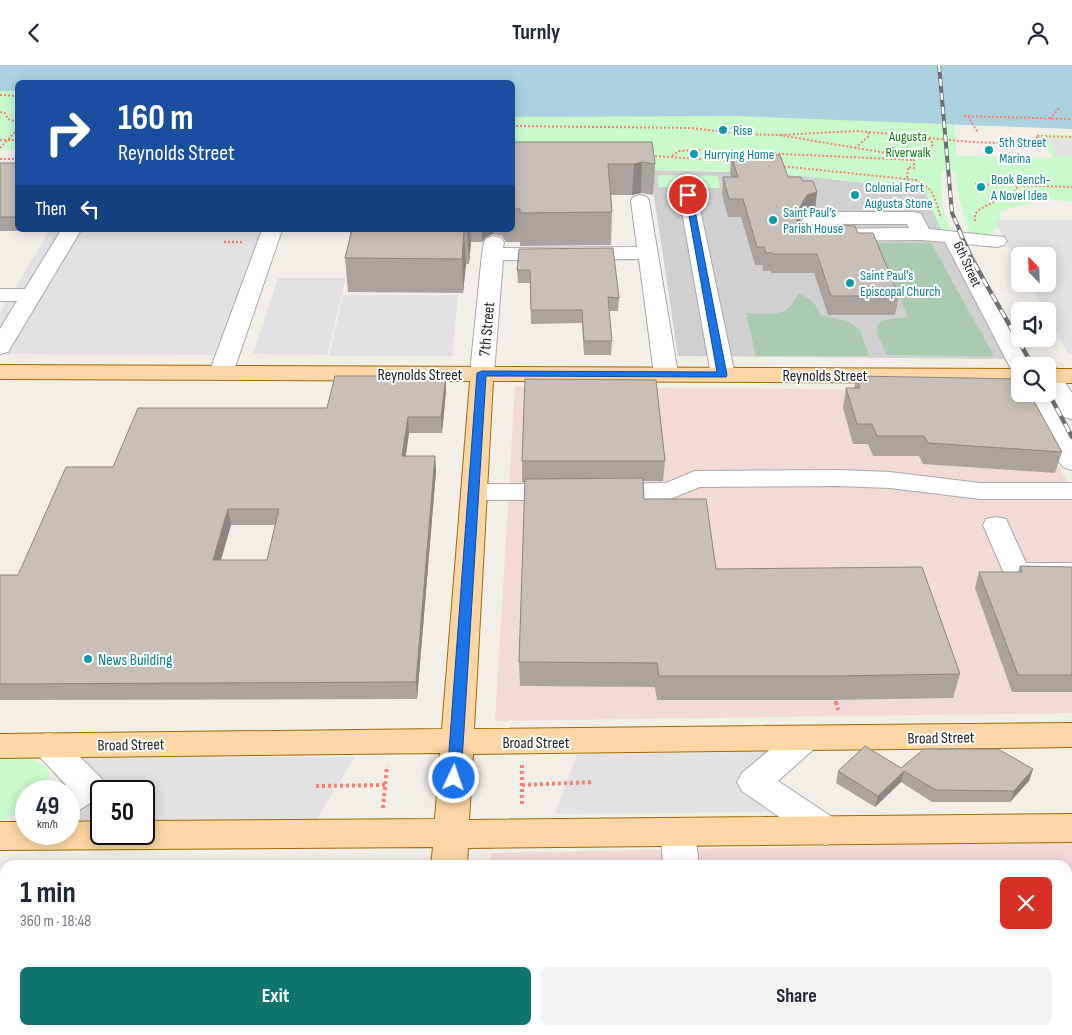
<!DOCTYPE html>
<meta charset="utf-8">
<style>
:root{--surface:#fff;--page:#f2f2f3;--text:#1f2937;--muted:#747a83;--accent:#0f766e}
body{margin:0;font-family:"Sofia Sans Condensed",sans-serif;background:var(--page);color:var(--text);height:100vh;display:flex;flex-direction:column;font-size:19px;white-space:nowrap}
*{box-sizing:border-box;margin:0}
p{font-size:16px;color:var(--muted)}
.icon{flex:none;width:28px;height:28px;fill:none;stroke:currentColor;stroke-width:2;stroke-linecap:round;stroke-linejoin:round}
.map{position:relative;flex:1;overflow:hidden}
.panel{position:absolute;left:0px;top:795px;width:1072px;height:175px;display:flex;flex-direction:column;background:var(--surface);border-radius:15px 15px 0 0;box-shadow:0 2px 12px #0003}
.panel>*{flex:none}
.hud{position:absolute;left:15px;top:15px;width:500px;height:152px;border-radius:8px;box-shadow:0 2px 12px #0003;background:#1a4fa0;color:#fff;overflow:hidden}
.needle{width:32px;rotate:337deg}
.tools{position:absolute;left:1011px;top:182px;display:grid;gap:10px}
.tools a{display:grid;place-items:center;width:45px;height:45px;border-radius:8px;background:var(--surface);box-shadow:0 2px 12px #0003;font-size:25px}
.speed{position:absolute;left:15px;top:715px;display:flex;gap:10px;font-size:25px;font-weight:700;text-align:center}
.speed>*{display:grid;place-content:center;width:65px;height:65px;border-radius:50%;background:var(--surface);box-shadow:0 2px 12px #0003;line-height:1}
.speed small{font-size:12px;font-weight:400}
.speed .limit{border:2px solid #111;border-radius:8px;background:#fff;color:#111}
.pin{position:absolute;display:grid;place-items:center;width:42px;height:42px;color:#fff;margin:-21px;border:2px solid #fff;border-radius:50%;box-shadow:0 1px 5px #0007}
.me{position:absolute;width:55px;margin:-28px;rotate:3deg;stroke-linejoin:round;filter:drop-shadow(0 0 4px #0008)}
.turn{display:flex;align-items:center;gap:18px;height:105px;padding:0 20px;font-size:22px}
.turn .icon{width:65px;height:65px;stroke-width:2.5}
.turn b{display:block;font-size:35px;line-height:42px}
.then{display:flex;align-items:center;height:48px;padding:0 20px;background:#0003;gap:10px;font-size:19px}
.round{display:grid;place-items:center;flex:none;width:52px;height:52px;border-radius:8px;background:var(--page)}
.head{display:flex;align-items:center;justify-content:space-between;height:85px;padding:0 20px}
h1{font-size:30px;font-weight:700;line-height:38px}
.button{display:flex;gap:10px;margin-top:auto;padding:10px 20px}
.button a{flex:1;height:58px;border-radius:8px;background:var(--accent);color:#fff;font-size:20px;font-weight:700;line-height:58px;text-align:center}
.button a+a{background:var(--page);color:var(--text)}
header{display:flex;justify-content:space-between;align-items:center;height:65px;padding:0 20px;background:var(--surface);font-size:22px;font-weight:700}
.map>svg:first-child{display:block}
</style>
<header><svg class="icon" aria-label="back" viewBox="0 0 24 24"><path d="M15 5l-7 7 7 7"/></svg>Turnly<svg class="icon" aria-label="person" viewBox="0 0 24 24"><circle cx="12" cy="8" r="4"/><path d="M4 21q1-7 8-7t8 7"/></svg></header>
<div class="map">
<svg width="1072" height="970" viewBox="0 0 1072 970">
<rect width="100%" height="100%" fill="#f2efe9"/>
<!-- commercial -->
<g fill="#f2dad9">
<polygon points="515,321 1020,326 1072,426 1072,648 495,656"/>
<polygon points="1072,776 1072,970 484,970 484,965 1068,965 1068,800 490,800 491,788"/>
</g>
<!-- religious -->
<polygon fill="#d0d0d0" points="650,105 771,108 924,124 949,183 1006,294 678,291"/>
<!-- cemetery -->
<g fill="#aacbaf">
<path d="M877,178h54l63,113 -107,-1c-16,-32 -15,-35 21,-38z"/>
<path d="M798,228c12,6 18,9 22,22l29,7 11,8 9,26h-113l-10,-43c24,1 42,7 52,-20z"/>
</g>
<!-- park -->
<g fill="#c8facc">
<rect x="0" y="18" width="17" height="67"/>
<polygon points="513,28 952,36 957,91 1054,93 1036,69 1072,70 1072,137 1046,134 1001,146 1000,162 988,170 970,168 959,134 955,107 942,107 942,142 952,167 942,167 924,124 771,108 650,105 513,104"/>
<polygon points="658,110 718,111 720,123 658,122"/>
<path d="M0,692c20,0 63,1 45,34h-19v20l-22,9h-4z"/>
</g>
<!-- parking -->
<g fill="#e2e2e2">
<polygon points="1048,73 1072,74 1072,91 1057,91"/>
<polygon points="994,155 1072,155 1072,289 1068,289 1048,251 1048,246 1045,246 1030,219 1048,219 1048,191 1020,191 1020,202"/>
<polygon points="50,165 262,165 218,290 0,289 0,248"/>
<polygon points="278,213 346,213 327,290 253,289"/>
<polygon points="343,230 458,230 452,291 329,291"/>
<polygon points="773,687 785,747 555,749 577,689"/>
<polygon points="70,692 355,692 316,755 144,755 144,726 101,726 101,755 69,755 69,726 58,726"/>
</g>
<!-- water -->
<polygon fill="#aad3df" points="0,0 1072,0 1072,64 735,51 513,52 512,18 18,18 17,26 0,26"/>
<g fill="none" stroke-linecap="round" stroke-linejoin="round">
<!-- minor casing -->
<g stroke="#a9a9a9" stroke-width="2">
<g id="minor">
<polygon points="688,124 695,126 697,130 735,310 731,315 723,317 715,315 711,310 679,130 681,126"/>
<polygon points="640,130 647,132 649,136 678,309 674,314 666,316 658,314 654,309 639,194 503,195 494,308 490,313 482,315 474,313 470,308 482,189 484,177 487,173 494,171 501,173 504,177 503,183 637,182 631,136 633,132"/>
<path d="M813,147h101l7,2 8,15 75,8 3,4 -3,4 -7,2 -31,-3 65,122h-11v7l-8,-2 -67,-129 -23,-2 -118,1 -7,-2 -3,-4 12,-21zM820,159h87l2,4 -92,1z"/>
<polygon points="61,165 81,165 11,282 8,287 0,289 0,264 17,236 0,236 0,224 25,224"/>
<polygon points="262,165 282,165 233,308 229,313 221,315 213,313 209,308"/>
<polygon points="1047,301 1048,301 1056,303 1072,328 1072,354 1063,352 1048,326"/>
<polygon points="1048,327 1072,373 1072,405 1063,402 1059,397 1025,329 1048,329"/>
<polygon points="838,405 890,407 980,418 1072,418 1072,434 980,434 890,423 838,421 700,422 670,434 607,435 598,433 594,427 598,421 607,419 666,418 695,406"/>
<polygon points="474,419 562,419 571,421 575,427 571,433 562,435 474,435 465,433 461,427 465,421"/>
<polygon points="996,452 1006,454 1026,498 1072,498 1072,516 1016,516 1006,513 983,460 986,454"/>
<polygon points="804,662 815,665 820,674 815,683 778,716 838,756 843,766 838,776 826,780 814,776 742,726 737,717 742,708 793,665"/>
<polygon points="48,668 59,671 101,713 106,722 103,726 101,726 101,731 81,744 69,748 69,726 57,726 66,720 37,689 32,680 37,671"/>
<polygon points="678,754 690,758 695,768 699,800 663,800 661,768 666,758"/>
<polygon points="672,965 712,965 713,970 673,970"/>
</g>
</g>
<!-- major casing -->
<g stroke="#a06b00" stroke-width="2">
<g id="major">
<polygon points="0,300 1020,304 1020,318 493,316 474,664 1072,658 1072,682 473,689 469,755 1072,749 1072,777 468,783 467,800 431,800 433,782 0,785 0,757 26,757 26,769 69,769 69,757 101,756 101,769 144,769 144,756 435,754 440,688 0,693 0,669 442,664 470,316 0,314"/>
<rect x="1048" y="304" width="24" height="14"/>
<rect x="418" y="965" width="40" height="5"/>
</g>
</g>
<!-- path-far3 -->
<g stroke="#fa8072" stroke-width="2" stroke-dasharray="2 2" stroke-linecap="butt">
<polyline points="0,30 18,31"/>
<polyline points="0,47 5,48 8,54 18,57"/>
<polyline points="964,51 1072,54"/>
<polyline points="968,51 978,68"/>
<polyline points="1050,54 1059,43"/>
<polyline points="512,61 691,63 743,69 779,70"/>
<polygon points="857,66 926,72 933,78 931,86 921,92 910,92 779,70"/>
<polyline points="929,73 970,77 1039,79 1036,71 1072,72"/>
<polyline points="16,75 18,75"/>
<polyline points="1039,79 1047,81"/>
<polyline points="0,83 18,64"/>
<polyline points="855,83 869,71 868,66"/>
<polyline points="651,91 734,96"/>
<polyline points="672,91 679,86 695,85 914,95"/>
<polyline points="0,94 13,94 18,89"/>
<path d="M780,101l136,14c18,7 20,22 25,38"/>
<polyline points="907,113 908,102 914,103 914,93"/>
<polyline points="975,119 1072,122"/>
<polyline points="975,156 975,149 980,144 1015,126 1018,121"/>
</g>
<!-- path-far2 -->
<polyline stroke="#fa8072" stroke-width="2.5" stroke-dasharray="2 2" stroke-linecap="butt" points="224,177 243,177"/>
<!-- path-far1 -->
<polyline stroke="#fa8072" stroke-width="3" stroke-dasharray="2.5 2.5" stroke-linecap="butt" points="834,631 836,638"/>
<!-- path -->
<g stroke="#fa8072" stroke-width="4" stroke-dasharray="3 3" stroke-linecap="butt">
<polyline points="836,637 838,645"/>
<polyline points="522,700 522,741"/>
<polyline points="522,720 594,717"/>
<polyline points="316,721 385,720"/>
<polyline points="383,743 387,701"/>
</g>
<!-- minor -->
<use href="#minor" fill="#fff" fill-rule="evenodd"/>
<!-- major -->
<use href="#major" fill="#fcd6a4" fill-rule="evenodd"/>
<!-- rail-far1 casing -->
<g stroke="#707070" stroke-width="4">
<polyline id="rail-far1" points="939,0 952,148 960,166"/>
</g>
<!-- rail casing -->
<g stroke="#707070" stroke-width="4.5">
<g id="rail">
<polyline points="959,165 971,193 1033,301"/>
<polyline points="1048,327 1072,372"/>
</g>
</g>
<!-- rail-far1 -->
<use href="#rail-far1" stroke="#fff" stroke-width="2.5" stroke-dasharray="7" stroke-linecap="butt"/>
<!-- rail -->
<use href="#rail" stroke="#fff" stroke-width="3" stroke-dasharray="9" stroke-linecap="butt"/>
<!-- path-bridge -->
<polyline stroke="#fa8072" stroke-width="2" stroke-dasharray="2 2" stroke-linecap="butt" points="0,75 16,75"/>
</g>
<!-- wall -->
<g fill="#aba49e" fill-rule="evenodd">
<polygon points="512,77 655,99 653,130 641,128 632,130 611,130 612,147 611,180 520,181 520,177 506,177 502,171 493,169 486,172 482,177 471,177 469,199 466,199 463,228 348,227 345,193 350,171 350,165 512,165"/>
<polygon points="731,90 788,112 803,116 817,127 815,145 804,148 799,157 807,160 858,168 899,231 895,250 828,250 814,208 771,208 771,206 763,206 762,200 755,200 741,152 728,152 722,130 723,112 731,112 730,108"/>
<polygon points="0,98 18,98 18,165 49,165 48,166 0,166"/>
<polygon points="519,184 619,233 618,246 609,246 612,276 611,290 584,290 582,258 531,259 530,218 518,218 517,205"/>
<polygon points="857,311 1062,387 1055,408 923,399 919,391 873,391 868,379 853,379 843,343 846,323 854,323"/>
<path d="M446,326l-4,42h-33l-3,23h29l1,15 -19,228 -417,1v-125h18l95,-108 214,-59zM231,460h44l-8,35h-46z"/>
<polygon points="522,396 665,396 663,416 643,416 644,434 716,504 960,609 953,633 828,635 657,635 655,622 520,621 519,597 525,417 522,417"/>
<polygon points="1020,501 1072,502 1072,627 1012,627 975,523 979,507 1018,507"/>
<polygon points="901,703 1033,704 1029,716 1010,737 932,737 901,717 875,742 836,718 838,706"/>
<rect x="487" y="965" width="180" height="5"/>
<polygon points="739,965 1055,965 1057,970 740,970"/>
</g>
<!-- shaded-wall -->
<g fill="#8b8681">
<polygon points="642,97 641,128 632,130 634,99"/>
<polygon points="817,127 815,145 804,148 792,169 795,151 807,130"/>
<polygon points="464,165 466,199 463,228 462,194"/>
<polygon points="467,165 470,165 471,177 469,199"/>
<polygon points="482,165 493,165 493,169 486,172 482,177"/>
<polygon points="446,311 446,326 442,368 441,352"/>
<polygon points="408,352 409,368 403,406 402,391"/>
<polygon points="435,391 436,406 417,634 416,617"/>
<polygon points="228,444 231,460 216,511 213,495"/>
<polygon points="1033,704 1029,716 1010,737 1014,726"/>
<polygon points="904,706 901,717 875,742 878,731"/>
<polygon points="413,965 417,965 416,970 412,970"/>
</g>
<!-- building -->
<g fill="#c7bfb8" stroke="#8b8681" fill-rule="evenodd">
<polygon points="512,77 652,77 655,99 642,97 634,99 608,99 612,147 520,148 520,144 512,144"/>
<polygon points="770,88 771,90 780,90 788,112 801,112 803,116 813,116 817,127 807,130 795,151 798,157 807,160 855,161 858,168 873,168 899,231 831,231 817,189 774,189 773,188 766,188 764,182 757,182 743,134 729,134 723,112 738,112 731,90"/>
<rect x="0" y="98" width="18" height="54"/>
<polygon points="352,165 467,165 464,165 462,194 345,193"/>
<polygon points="613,183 619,233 608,232 612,276 584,276 582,245 531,245 530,205 517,205 519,184"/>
<path d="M335,311h111l-5,41h-33l-6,39h33l-19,226 -416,2v-109h18l48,-108h47l25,-59h189zM228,444h51l-12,51h-54z"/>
<polygon points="857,311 1020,314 1020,329 1030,329 1062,387 928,378 924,371 877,371 872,359 857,359 846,323 860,323"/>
<polygon points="525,314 656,315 665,396 522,396"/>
<polygon points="643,413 644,434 706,434 716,504 922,502 960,609 833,611 659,611 657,598 519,597 525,414"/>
<polygon points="1020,501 1072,502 1072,610 1018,610 979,507 1022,507"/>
<polygon points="865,681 901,703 924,684 998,684 1033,704 1014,726 936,725 904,706 878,731 838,706"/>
<polygon points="0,810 5,810 5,965 413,965 412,970 0,970"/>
<rect x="487" y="965" width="115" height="5"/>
<polygon points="746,965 1055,965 1057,970 747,970"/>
</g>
<!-- route -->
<polygon fill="#1a73e8" stroke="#114b97" points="685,128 692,130 727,310 726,312 486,311 461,713 459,717 454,718 449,717 447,713 477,308 482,306 717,307"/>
<!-- markers -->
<g fill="#0f9aa8" stroke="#fff" stroke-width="2">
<circle cx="723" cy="65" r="5"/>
<circle cx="989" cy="85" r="5"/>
<circle cx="694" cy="89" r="5"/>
<circle cx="981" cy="122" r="5"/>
<circle cx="855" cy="130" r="5"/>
<circle cx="773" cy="155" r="5"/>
<circle cx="850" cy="218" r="5"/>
<circle cx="88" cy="594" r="5"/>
</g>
<g text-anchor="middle" stroke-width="4" stroke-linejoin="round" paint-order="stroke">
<!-- far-culture labels -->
<g font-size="14" fill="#0d838f" stroke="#fff" text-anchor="start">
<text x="733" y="70">Rise</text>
<text x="999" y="82">5th Street<tspan x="999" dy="16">Marina</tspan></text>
<text x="704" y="94">Hurrying Home</text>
<text x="991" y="119">Book Bench-<tspan x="991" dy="16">A Novel Idea</tspan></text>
<text x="865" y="127">Colonial Fort<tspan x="865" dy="16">Augusta Stone</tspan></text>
<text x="783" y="152">Saint Paul’s<tspan x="783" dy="16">Parish House</tspan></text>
<text x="860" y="215">Saint Paul's<tspan x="860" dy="16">Episcopal Church</tspan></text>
</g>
<!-- far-park labels -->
<g font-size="14" fill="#0c8416" stroke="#fff">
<text x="908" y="76">Augusta<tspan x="908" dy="16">Riverwalk</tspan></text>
</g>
<!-- far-street labels -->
<g font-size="14" fill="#222" stroke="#fff">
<text transform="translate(968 199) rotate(65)" y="5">6th Street</text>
</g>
<!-- street labels -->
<g font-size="16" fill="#222" stroke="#fff">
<text transform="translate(486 264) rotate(-85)" y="6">7th Street</text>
<text x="420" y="315">Reynolds Street</text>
<text x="825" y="316">Reynolds Street</text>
<text transform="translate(941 672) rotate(-1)" y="6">Broad Street</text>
<text x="536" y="683">Broad Street</text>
<text transform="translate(131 679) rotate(-1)" y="6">Broad Street</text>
</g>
<!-- culture labels -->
<g font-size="16" fill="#0d838f" stroke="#fff" text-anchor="start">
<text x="98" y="600">News Building</text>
</g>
</g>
</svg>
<div class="tools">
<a><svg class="needle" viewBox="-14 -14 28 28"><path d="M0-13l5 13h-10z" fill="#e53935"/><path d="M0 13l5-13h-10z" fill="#747a83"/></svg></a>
<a><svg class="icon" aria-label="sound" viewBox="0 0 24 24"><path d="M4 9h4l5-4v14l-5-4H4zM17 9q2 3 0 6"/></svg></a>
<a><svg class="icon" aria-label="search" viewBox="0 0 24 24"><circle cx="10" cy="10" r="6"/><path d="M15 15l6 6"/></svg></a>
</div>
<div class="speed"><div>49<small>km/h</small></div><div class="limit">50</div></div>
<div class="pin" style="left:688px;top:130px;background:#d93025"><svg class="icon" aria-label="arrive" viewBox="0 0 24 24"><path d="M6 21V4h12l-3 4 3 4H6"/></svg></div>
<svg class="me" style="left:454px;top:713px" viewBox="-20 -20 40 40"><circle r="17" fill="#1a73e8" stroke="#fff" stroke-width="3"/><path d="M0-11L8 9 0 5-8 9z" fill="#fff"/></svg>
<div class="hud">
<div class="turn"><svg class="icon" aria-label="right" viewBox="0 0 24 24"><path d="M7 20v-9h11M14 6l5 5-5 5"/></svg><div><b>160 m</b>Reynolds Street</div></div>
<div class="then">Then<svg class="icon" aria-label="left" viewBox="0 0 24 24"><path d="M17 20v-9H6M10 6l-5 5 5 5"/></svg></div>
</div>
<section class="panel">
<div class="head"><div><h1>1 min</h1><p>360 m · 18:48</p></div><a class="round" style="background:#d93025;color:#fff"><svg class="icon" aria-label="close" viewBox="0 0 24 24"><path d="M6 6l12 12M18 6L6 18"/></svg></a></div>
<div class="button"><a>Exit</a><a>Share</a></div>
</section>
</div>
